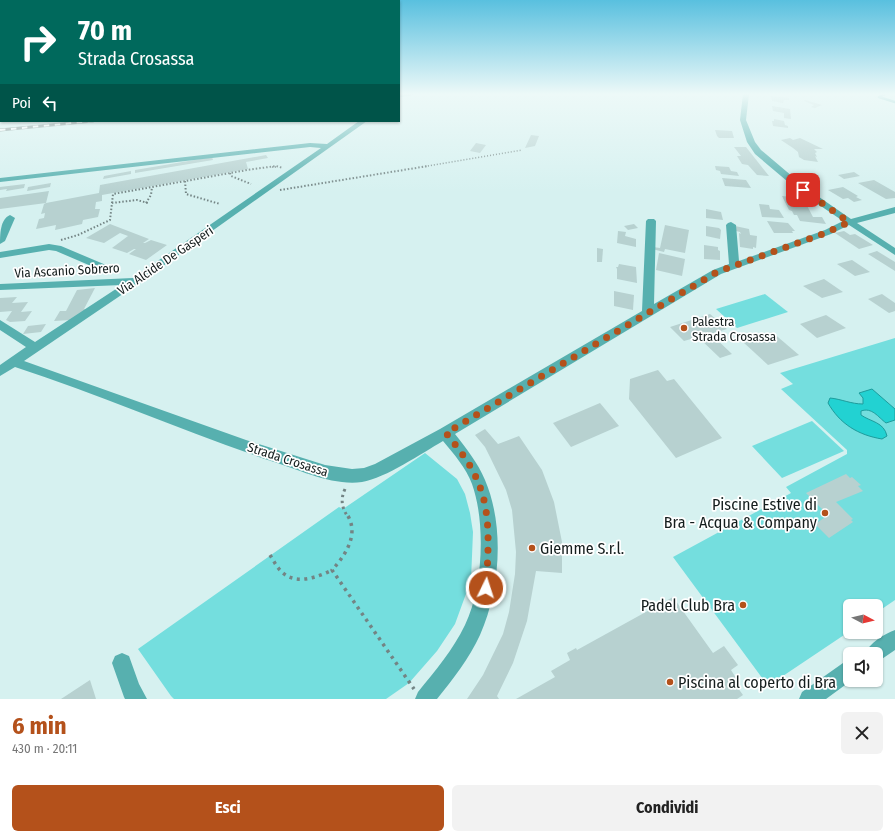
<!DOCTYPE html>
<html lang="it">
<meta charset="utf-8">
<style>
:root{--surface:#fff;--page:#f2f2f2;--text:#222;--muted:#767676;--accent:#b4511b}
body{margin:0;font-family:"Fira Sans Condensed",sans-serif;background:var(--page);color:var(--text);height:100vh;display:flex;flex-direction:column;font-size:15px;white-space:nowrap}
*{box-sizing:border-box;margin:0}
p{font-size:13px;color:var(--muted)}
.icon{flex:none;width:22px;height:22px;fill:none;stroke:currentColor;stroke-width:2;stroke-linecap:round;stroke-linejoin:round}
.map{position:relative;height:699px;overflow:hidden}
.details{display:flex;flex-direction:column;background:var(--surface);flex:1}
.details>*{flex:none}
.banner{position:absolute;left:0px;top:0px;width:400px;height:122px;box-shadow:0 1px 3px #0004;background:#00695c;color:#fff;overflow:hidden}
.needle{width:26px;rotate:97deg}
.buttons{position:absolute;left:843px;top:599px;display:grid;gap:8px}
.buttons a{display:grid;place-items:center;width:40px;height:40px;border-radius:6px;background:var(--surface);box-shadow:0 1px 3px #0004;font-size:20px}
.pin{position:absolute;display:grid;place-items:center;width:34px;height:34px;color:#fff;margin:-17px;border-radius:8px;box-shadow:0 2px 6px #0006}
.me{position:absolute;width:44px;margin:-22px;rotate:4deg;stroke-linejoin:round;filter:drop-shadow(0 0 3px #0008)}
.turn{display:flex;align-items:center;gap:14px;height:84px;padding:0 12px;font-size:18px}
.turn .icon{width:52px;height:52px;stroke-width:2.5}
.turn b{display:block;font-size:28px;line-height:34px}
.then{display:flex;align-items:center;height:38px;padding:0 12px;background:#0003;gap:8px;font-size:15px}
.round{display:grid;place-items:center;flex:none;width:42px;height:42px;border-radius:6px;background:var(--page)}
.overview{display:flex;align-items:center;justify-content:space-between;height:68px;padding:0 12px}
h1{font-size:24px;font-weight:700;line-height:30px;color:var(--accent)}
.button{display:flex;gap:8px;margin-top:auto;padding:8px 12px}
.button a{flex:1;height:46px;border-radius:6px;background:var(--accent);color:#fff;font-size:16px;font-weight:700;line-height:46px;text-align:center}
.button a+a{background:var(--page);color:var(--text)}
.map>svg:first-child{display:block}
</style>
<div class="map">
<svg width="895" height="699" viewBox="0 0 895 699">
<rect width="100%" height="100%" fill="#d6f1f0"/>
<!-- green -->
<g fill="#74dede">
<polygon points="765,294 788,312 737,328 716,309"/>
<polygon points="895,338 895,600 876,613 876,606 850,606 850,631 768,686 673,557 791,493 786,487 847,454 847,450 781,389 793,384 780,373"/>
<polygon points="812,421 844,451 782,478 752,446"/>
<polygon points="425,453 457,479 465,494 470,513 473,532 471,580 455,624 437,651 409,683 386,699 174,699 171,696 138,649 339,507 343,509"/>
</g>
<!-- water -->
<path fill="#22d2d2" stroke="#1e9c9c" d="M872,389l23,20v11l-9,3c-8,-6 -14,-16 -25,-12v4c10,7 23,7 26,21l-5,3c-24,-4 -42,-15 -54,-36l2,-5c11,1 21,6 33,6v-6l-4,-5z"/>
<g fill="none" stroke-linecap="round" stroke-linejoin="round">
<!-- stream -->
<polyline stroke="#1e9c9c" stroke-width="2.5" points="885,94 879,97 895,102"/>
</g>
<!-- building -->
<g fill="#b7d1d0">
<polygon points="771,96 789,98 789,100 784,100 783,103 772,101"/>
<polygon points="805,100 822,105 815,108 811,107 814,105 804,101"/>
<polygon points="772,106 790,109 791,119 784,118 784,113 773,111"/>
<polygon points="774,119 784,121 785,125 788,126 788,128 773,126 772,121 774,121"/>
<polygon points="715,130 732,131 734,138 719,138 717,136"/>
<polygon points="531,135 539,136 535,146 525,148"/>
<polygon points="790,138 793,140 800,138 823,149 814,149 817,152 815,153 817,157 815,156 818,162 804,160 799,157 798,152 793,148 781,140"/>
<polygon points="476,143 486,145 480,153 470,151"/>
<polygon points="734,147 746,147 769,176 757,175 748,165 742,164 737,156 741,156"/>
<polygon points="266,155 268,158 246,162 248,169 102,195 102,201 96,202 95,209 100,209 98,217 83,220 82,224 55,230 56,225 36,229 39,219 44,218 45,213 41,214 44,204 46,203 0,209 0,198 49,191 46,203 99,193 100,185"/>
<polygon points="212,157 213,160 135,173 135,170"/>
<polygon points="715,166 729,167 731,171 737,172 739,176 721,174 720,171 716,170"/>
<polygon points="131,171 131,174 103,179 104,176"/>
<polygon points="854,172 860,176 844,179 838,175"/>
<polygon points="722,178 746,180 751,188 725,186"/>
<polygon points="874,180 895,192 895,198 886,199 858,183"/>
<polygon points="51,183 50,187 27,191 28,187"/>
<polygon points="25,184 24,188 6,191 7,189 0,190 0,187"/>
<polygon points="843,187 858,196 856,197 862,200 854,202 848,198 843,199 828,190"/>
<polygon points="782,196 803,198 813,217 822,217 826,224 800,221 797,215 794,215 792,211 789,210"/>
<polygon points="759,204 769,205 770,209 779,210 784,218 762,217"/>
<polygon points="706,209 721,212 723,220 706,218"/>
<polygon points="767,221 788,223 795,231 792,231 793,233 774,233"/>
<polygon points="110,224 149,239 143,243 145,243 151,240 167,245 146,260 129,254 136,249 134,249 127,253 112,248 128,236 120,233 104,243 86,238"/>
<polygon points="634,224 638,228 628,230 624,226"/>
<polygon points="665,225 689,230 685,253 665,249 664,252 652,249 653,247 660,248"/>
<polygon points="706,226 719,228 721,230 720,239 706,236"/>
<polygon points="735,226 749,229 750,235 757,236 756,248 753,247 753,249 740,247 739,233 741,234 740,232 736,231"/>
<polygon points="618,231 626,232 625,236 636,239 636,247 617,243"/>
<polygon points="844,231 850,235 855,234 873,245 859,249 835,233"/>
<polygon points="704,245 718,247 718,250 720,251 720,260 704,259"/>
<polygon points="597,248 603,249 602,262 597,262"/>
<polygon points="877,251 895,262 895,271 868,254"/>
<polygon points="659,253 685,259 682,276 656,270"/>
<polygon points="852,260 870,272 855,276 837,264"/>
<polygon points="619,264 636,267 637,283 617,279 617,269 616,267 618,267"/>
<polygon points="824,279 843,292 822,298 803,286"/>
<polygon points="95,288 84,309 88,309 71,320 54,321 60,311 66,311 77,290"/>
<polygon points="614,291 634,295 633,310 614,306"/>
<polygon points="882,294 895,303 895,311 889,313 868,299"/>
<polygon points="17,297 12,303 28,302 21,312 32,311 25,321 10,322 6,320 12,311 0,312 0,298"/>
<polygon points="710,314 727,329 711,334 732,354 720,358 698,337 684,341 670,327"/>
<polygon points="826,315 846,328 817,338 800,324"/>
<polygon points="46,324 41,332 23,334 28,326"/>
<polygon points="772,332 799,355 768,365 743,342"/>
<polygon points="658,370 667,381 674,379 722,438 676,458 629,399 630,379"/>
<polygon points="600,403 619,426 571,447 553,423"/>
<polygon points="485,429 498,444 519,436 542,470 554,502 562,542 562,573 536,571 527,621 513,663 497,696 499,699 467,699 483,675 503,634 509,612 515,574 516,552 512,510 506,490 490,457 485,447 475,435"/>
<polygon points="846,474 850,478 852,477 861,485 858,486 863,491 836,502 853,519 851,520 853,522 829,538 815,524 827,516 823,510 806,493"/>
<polygon points="673,597 713,653 724,646 738,665 731,670 736,678 732,680 743,695 737,699 516,699 555,677 551,671 570,660 567,653 576,648 577,650"/>
<polygon points="90,680 96,699 61,699"/>
</g>
<g fill="none" stroke-linecap="round" stroke-linejoin="round">
<!-- path-far3 -->
<g stroke="#738484" stroke-width="1.5" stroke-dasharray="1 2" stroke-linecap="butt">
<polyline points="272,167 278,167"/>
<polyline points="422,167 522,150"/>
</g>
<!-- path-far2 -->
<g stroke="#738484" stroke-width="2" stroke-dasharray="1.5 2" stroke-linecap="butt">
<polyline points="230,173 231,176 251,184"/>
<polyline points="185,181 186,194 220,204"/>
<polyline points="280,190 428,166"/>
<polyline points="112,203 113,194 247,170 276,166 283,168"/>
<polyline points="146,203 151,195 152,187"/>
<polyline points="61,240 78,235 110,220 112,203 137,200 148,203"/>
</g>
<!-- path-far1 -->
<path stroke="#738484" stroke-width="3" stroke-dasharray="2.5 3.5" stroke-linecap="butt" d="M345,489c-5,11 -3,19 3,28"/>
<!-- path -->
<g stroke="#738484" stroke-width="3.5" stroke-dasharray="3 4.5" stroke-linecap="butt">
<path d="M348,516c11,19 -3,40 -16,54l82,119"/>
<path d="M270,555c4,6 7,13 13,18 14,12 35,4 49,-3"/>
</g>
<!-- minor -->
<g fill="#57b0af" fill-rule="evenodd">
<polygon points="399,94 413,94 410,96 399,97"/>
<path d="M743,94h6l-3,26 9,22 6,8 45,38 45,31 44,-12v6l-38,10 38,25v7l-46,-30 -18,9 -110,40 -266,160c11,14 23,29 30,46 20,47 15,110 -5,155 -11,24 -27,44 -43,64h-22l3,-7c17,-21 35,-42 47,-67 18,-37 21,-102 7,-141 -6,-16 -18,-30 -29,-43 -21,12 -57,37 -81,41 -30,4 -62,-12 -91,-21 -86,-29 -170,-66 -256,-94l-15,9v-11l26,-18 -26,-17v-10l35,22 87,-57 -122,5v-6l133,-6 188,-130 -11,-1 -310,35v-4l310,-35 17,1 32,-23h8l-228,162 -115,78 222,79 79,25 27,4 12,-1 11,-4 65,-35 202,-118 4,-90 2,-2h6l2,2 -2,83 59,-34 16,-6 -3,-39 2,-2 3,-1 5,3 3,36 86,-31 18,-9 -43,-29 -45,-38 -8,-12 -7,-22z"/>
<path d="M10,215l5,3 -10,23 -5,3c0,-9 0,-25 10,-29z"/>
<polygon points="49,244 61,246 106,265 107,267 106,269 98,269 56,251 49,250 0,258 0,252"/>
<path d="M895,630v20l-19,13v-9h-11c4,-11 19,-20 30,-24z"/>
<polygon points="122,653 129,656 139,684 147,699 125,699 124,697 112,663 115,656"/>
<polygon points="850,660 850,680 852,680 826,699 799,699 802,692 843,663"/>
</g>
<!-- rail casing -->
<g stroke="#708281" stroke-width="3">
<polyline id="rail" points="0,130 93,121"/>
</g>
<!-- rail -->
<use href="#rail" stroke="#fff" stroke-width="2" stroke-dasharray="5.5" stroke-linecap="butt"/>
</g>
<!-- sky -->
<linearGradient id="sky" x2="0" y2="1"><stop stop-color="#59c0df"/><stop offset="0.49" stop-color="#edf9f8"/><stop offset="1" stop-color="#edf9f8" stop-opacity="0"/></linearGradient>
<rect width="895" height="192" fill="url(#sky)"/>
<g fill="none" stroke-linecap="round" stroke-linejoin="round">
<!-- route -->
<path stroke="#b4511b" stroke-width="7" stroke-dasharray="0 12.6" d="M486,588c2,-34 6,-74 -8,-106 -7,-18 -20,-34 -32,-49l271,-161 111,-40 21,-10 -46,-32"/>
</g>
<!-- markers -->
<g fill="#b4511b" stroke="#fff" stroke-width="1.5">
<circle cx="684" cy="328" r="4"/>
<circle cx="825" cy="513" r="4"/>
<circle cx="532" cy="548" r="4"/>
<circle cx="743" cy="605" r="4"/>
<circle cx="670" cy="682" r="4"/>
</g>
<g text-anchor="middle" stroke-width="3.5" stroke-linejoin="round" paint-order="stroke">
<!-- street labels -->
<g font-size="13" fill="#141d1d" stroke="#fff">
<text transform="translate(165 260) rotate(-34)" y="5">Via Alcide De Gasperi</text>
<text transform="translate(67 270) rotate(-3)" y="5">Via Ascanio Sobrero</text>
<text transform="translate(288 459) rotate(18)" y="5">Strada Crosassa</text>
</g>
<!-- poi labels -->
<g font-size="13" fill="#141d1d" stroke="#fff" text-anchor="start">
<text x="692" y="326">Palestra<tspan x="692" dy="15">Strada Crosassa</tspan></text>
</g>
<!-- near-poi labels -->
<g font-size="16" fill="#141d1d" stroke="#fff" text-anchor="end">
<text x="817" y="510">Piscine Estive di<tspan x="817" dy="18">Bra - Acqua &amp; Company</tspan></text>
<text x="540" y="554" text-anchor="start">Giemme S.r.l.</text>
<text x="735" y="611">Padel Club Bra</text>
<text x="678" y="688" text-anchor="start">Piscina al coperto di Bra</text>
</g>
</g>
</svg>
<div class="buttons">
<a><svg class="needle" viewBox="-14 -14 28 28"><path d="M0-13l5 13h-10z" fill="#e53935"/><path d="M0 13l5-13h-10z" fill="#767676"/></svg></a>
<a><svg class="icon" aria-label="sound" viewBox="0 0 24 24"><path d="M4 9h4l5-4v14l-5-4H4zM17 9q2 3 0 6"/></svg></a>
</div>
<div class="pin" style="left:803px;top:190px;background:#d93025"><svg class="icon" aria-label="arrive" viewBox="0 0 24 24"><path d="M6 21V4h12l-3 4 3 4H6"/></svg></div>
<svg class="me" style="left:486px;top:588px" viewBox="-20 -20 40 40"><circle r="17" fill="#b4511b" stroke="#fff" stroke-width="3"/><path d="M0-11L8 9 0 5-8 9z" fill="#fff"/></svg>
<div class="banner">
<div class="turn"><svg class="icon" aria-label="right" viewBox="0 0 24 24"><path d="M7 20v-9h11M14 6l5 5-5 5"/></svg><div><b>70 m</b>Strada Crosassa</div></div>
<div class="then">Poi<svg class="icon" aria-label="left" viewBox="0 0 24 24"><path d="M17 20v-9H6M10 6l-5 5 5 5"/></svg></div>
</div>
</div>
<section class="details">
<div class="overview"><div><h1>6 min</h1><p>430 m · 20:11</p></div><a class="round"><svg class="icon" aria-label="close" viewBox="0 0 24 24"><path d="M6 6l12 12M18 6L6 18"/></svg></a></div>
<div class="button"><a>Esci</a><a>Condividi</a></div>
</section>
